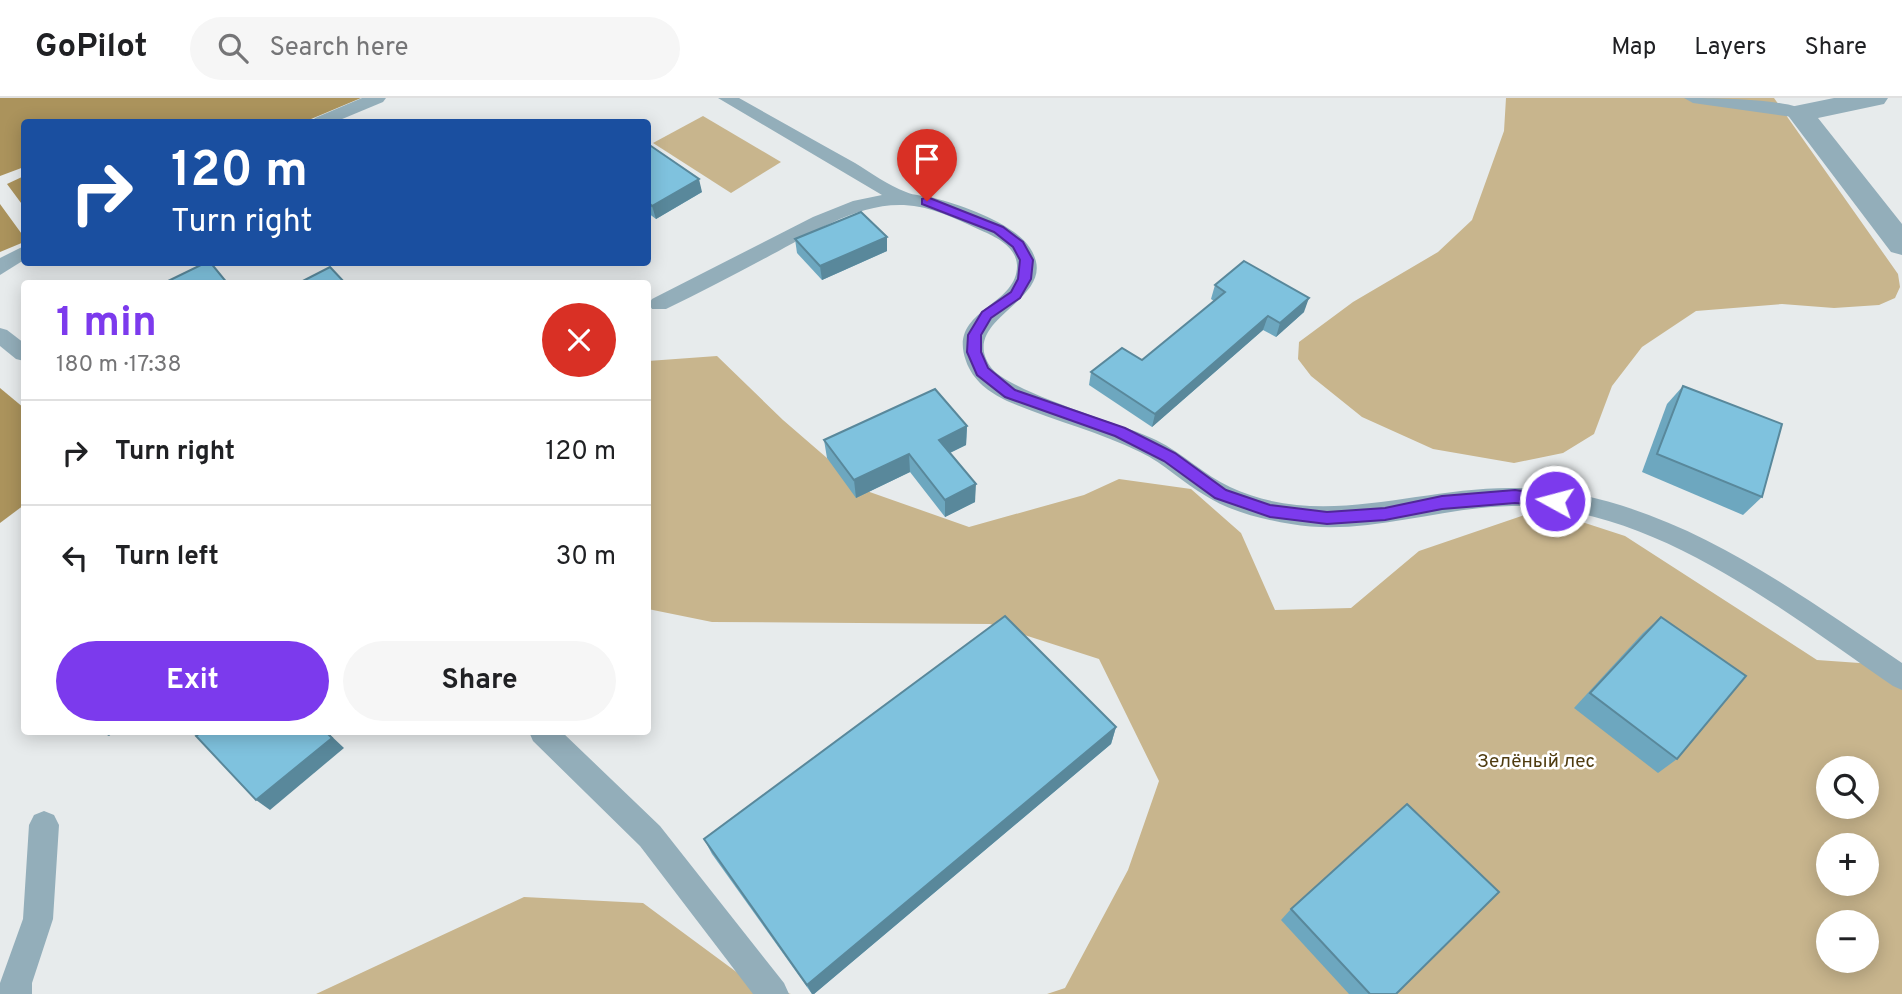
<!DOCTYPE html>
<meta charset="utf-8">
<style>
:root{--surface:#fff;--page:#f6f6f6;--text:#202124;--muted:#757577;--line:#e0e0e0;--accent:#7c3aed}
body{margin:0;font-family:Overpass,sans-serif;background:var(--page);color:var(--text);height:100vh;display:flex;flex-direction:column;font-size:26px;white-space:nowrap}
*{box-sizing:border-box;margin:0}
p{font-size:23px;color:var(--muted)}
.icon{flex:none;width:38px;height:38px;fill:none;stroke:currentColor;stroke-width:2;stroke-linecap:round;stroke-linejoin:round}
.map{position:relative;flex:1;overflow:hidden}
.side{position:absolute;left:21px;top:182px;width:630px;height:455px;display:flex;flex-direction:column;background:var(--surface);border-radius:7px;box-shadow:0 4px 18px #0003}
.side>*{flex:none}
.hud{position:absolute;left:21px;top:21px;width:630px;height:147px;border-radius:7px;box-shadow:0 4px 18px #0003;background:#1a4fa0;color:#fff;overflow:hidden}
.controls{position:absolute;left:1816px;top:658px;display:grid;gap:14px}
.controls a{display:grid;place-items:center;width:63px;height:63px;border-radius:50%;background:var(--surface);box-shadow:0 4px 18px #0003;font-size:35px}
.pin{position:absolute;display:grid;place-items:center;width:60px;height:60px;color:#fff;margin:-72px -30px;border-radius:50% 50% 50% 0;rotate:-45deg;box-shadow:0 0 7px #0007}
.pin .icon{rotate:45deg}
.me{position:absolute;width:77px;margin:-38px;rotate:277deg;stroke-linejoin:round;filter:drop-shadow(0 0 5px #0008)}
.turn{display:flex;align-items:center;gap:24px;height:147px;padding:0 35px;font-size:32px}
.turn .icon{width:91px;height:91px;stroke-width:2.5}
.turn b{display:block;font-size:49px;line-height:60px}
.round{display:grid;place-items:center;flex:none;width:74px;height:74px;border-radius:37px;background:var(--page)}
.headline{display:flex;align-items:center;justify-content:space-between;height:119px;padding:0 35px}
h1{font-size:42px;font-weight:700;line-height:52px;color:var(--accent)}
.primary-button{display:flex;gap:14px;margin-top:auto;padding:14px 35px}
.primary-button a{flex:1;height:80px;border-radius:42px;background:var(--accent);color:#fff;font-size:28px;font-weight:700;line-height:80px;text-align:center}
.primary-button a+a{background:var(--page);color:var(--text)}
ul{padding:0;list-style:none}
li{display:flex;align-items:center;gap:21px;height:105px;padding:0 35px;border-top:2px solid var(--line)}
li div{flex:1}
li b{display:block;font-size:26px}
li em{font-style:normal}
header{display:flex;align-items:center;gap:42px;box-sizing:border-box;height:98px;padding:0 35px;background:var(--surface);border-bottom:2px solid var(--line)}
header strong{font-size:33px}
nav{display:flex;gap:38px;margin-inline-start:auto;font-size:24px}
.search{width:490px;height:63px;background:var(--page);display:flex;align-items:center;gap:18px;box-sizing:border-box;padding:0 24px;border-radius:38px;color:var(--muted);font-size:26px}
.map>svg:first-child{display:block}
</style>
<header>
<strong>GoPilot</strong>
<div class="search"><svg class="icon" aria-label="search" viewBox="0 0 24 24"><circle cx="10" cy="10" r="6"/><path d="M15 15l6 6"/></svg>Search here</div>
<nav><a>Map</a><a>Layers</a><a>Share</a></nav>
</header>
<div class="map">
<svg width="1902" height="896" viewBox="0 0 1902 896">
<rect width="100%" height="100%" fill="#e7ebec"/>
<!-- green -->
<g fill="#c8b58d" fill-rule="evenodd">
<polygon points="1506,0 1774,0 1898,176 1900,189 1895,200 1879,207 1834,210 1782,206 1696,213 1642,249 1612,288 1594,336 1563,355 1514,365 1433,351 1362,319 1311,278 1298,261 1299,244 1353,204 1438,154 1472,122 1504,33"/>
<polygon points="703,18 781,64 731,95 653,45"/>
<path d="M717,258l66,64 81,70 105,37 115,-32 35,-16 72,10 50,44 34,77 76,-2 68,-57 123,-42 83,27 192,124 85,6v328h-855l18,-6 63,-118 31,-89 -60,-122 -109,-35 -278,-2 -64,-13v-248zM1829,670h38v39h-38zM1829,747h38v39h-38zM1829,824h38v39h-38z"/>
<polygon points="524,799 643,805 750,884 791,896 316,896"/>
</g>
<!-- water -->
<g fill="#ab935c">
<polygon points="0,0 361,0 304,24 24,24 24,144 0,154"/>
<polygon points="0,290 24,310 24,407 0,425"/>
</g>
<!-- pier -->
<polygon fill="#e7ebec" points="24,69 24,78 7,86 24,109 24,139 0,106 0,78"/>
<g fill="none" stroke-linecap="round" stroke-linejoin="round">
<!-- lane -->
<g fill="#93aeba" fill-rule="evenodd">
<polygon points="362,0 386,0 383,4 335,24 312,24 315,20"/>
<path d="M718,0h21c39,22 77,43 116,65 16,10 33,22 51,29 8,4 19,3 28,6 28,7 81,26 96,50 34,52 -73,68 -40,118 17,26 131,57 166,74 27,13 48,35 74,47 92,43 187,0 283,1 146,1 273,97 389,175v27l-9,-4c-111,-76 -240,-181 -381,-180 -73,1 -148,31 -221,18 -29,-5 -60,-12 -85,-28 -23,-13 -41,-32 -66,-44 -43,-21 -89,-32 -133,-51 -18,-9 -34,-20 -41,-40 -19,-52 52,-54 51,-96 -1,-19 -23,-29 -37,-35 -24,-11 -49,-24 -76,-25 -48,-2 -93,29 -133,50 -35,19 -70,37 -105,54h-14l-3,-5 3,-5 161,-82 40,-16 29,-6z"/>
<path d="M1684,0c24,0 110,0 125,15l-9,5 -107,-15z"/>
<polygon points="24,148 24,162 0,177 0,160"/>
<polygon points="0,230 7,232 24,245 24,263 16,261 0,248"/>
<polygon points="529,634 562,634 660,728 784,885 789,896 753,896 640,748 533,643"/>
<polygon points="44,713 54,717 59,727 53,821 32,885 32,896 0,896 0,885 23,821 29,727 34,717"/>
</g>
<!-- street -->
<polygon fill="#93aeba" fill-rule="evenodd" points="1834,0 1888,0 1884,6 1818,20 1902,126 1902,157 1891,154 1786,15 1790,9"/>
</g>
<!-- wall -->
<g fill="#6da7bf">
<polygon points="648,46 702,94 656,121 648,115"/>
<polygon points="887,139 887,153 822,182 797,155 795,141"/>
<polygon points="1215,187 1304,214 1276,239 1263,232 1152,329 1089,287 1091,274 1142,262 1214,203 1211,201"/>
<polygon points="1683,288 1762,399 1743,417 1642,374 1667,306"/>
<polygon points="967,328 966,347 950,355 975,404 945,419 910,374 856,400 827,360 824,342"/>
<polygon points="1661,519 1677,661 1658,675 1574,610 1643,535"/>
<polygon points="1116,629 1111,646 814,896 812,896 712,756 704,741"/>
<polygon points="1291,811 1396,896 1349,896 1281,822"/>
</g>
<!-- shaded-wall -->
<g fill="#59889b">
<polygon points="699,81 702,94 656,121 652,108"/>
<polygon points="887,139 887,153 822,182 820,168"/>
<polygon points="1309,200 1304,214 1276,239 1280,225"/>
<polygon points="1268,218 1263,232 1152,329 1155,316"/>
<polygon points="967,328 966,347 939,360 939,342"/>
<polygon points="909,356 910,374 856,400 854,382"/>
<polygon points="976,386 975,404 945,419 945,402"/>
<polygon points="1116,629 1111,646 814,896 812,896 807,887"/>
<polygon points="101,634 114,634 109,638"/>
<polygon points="326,634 327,634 344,650 270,712 256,702"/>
</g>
<!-- building -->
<g fill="#7fc2de" stroke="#59889b" stroke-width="2">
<polygon points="648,46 699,81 652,108 648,104"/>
<polygon points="861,114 887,139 820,168 795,141"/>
<polygon points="1244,163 1309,200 1280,225 1268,218 1155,316 1091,274 1122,250 1142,262 1225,194 1215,187"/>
<polygon points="207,164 210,164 228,186 162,186"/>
<polygon points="330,169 346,186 297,186"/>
<polygon points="1683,288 1782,326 1762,399 1657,356"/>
<polygon points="935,291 967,328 939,342 976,386 945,402 909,356 854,382 824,342"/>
<polygon points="1005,518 1116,629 807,887 704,741"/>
<polygon points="1661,519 1746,578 1677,661 1590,595"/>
<polygon points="202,634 326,634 332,640 256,702 196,638"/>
<polygon points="1407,706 1499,794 1396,896 1370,896 1291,811"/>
</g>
<!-- route -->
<polygon fill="#7c3aed" stroke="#51269a" stroke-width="2" points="927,99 1003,129 1023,144 1033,162 1031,181 1020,200 991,220 981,237 981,254 988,270 1015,292 1125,330 1175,355 1226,392 1270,407 1327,414 1385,410 1442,398 1515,392 1555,397 1563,403 1555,409 1515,405 1442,411 1385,422 1327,426 1270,419 1215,400 1164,363 1115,338 1005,299 977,277 967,254 968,237 982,214 1011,194 1018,181 1020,162 1013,149 994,134 922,106 922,101"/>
<g text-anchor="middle" stroke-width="5" stroke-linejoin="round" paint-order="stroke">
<!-- park labels -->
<g font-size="19" fill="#4f3c10" stroke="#fff">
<text x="1536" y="669">Зелёный лес</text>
</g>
</g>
</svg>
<div class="controls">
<a><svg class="icon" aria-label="search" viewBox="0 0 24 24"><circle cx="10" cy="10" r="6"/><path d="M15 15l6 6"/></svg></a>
<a>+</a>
<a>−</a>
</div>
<div class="pin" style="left:927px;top:103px;background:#d93025"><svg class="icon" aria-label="arrive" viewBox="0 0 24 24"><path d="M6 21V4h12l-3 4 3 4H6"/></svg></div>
<svg class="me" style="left:1555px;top:403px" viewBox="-20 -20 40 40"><circle r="17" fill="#7c3aed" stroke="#fff" stroke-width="3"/><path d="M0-11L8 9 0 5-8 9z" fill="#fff"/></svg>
<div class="hud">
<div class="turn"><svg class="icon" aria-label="right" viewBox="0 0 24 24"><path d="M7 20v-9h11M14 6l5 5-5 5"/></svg><div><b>120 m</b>Turn right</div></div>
</div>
<section class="side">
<div class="headline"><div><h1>1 min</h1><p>180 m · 17:38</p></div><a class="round" style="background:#d93025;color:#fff"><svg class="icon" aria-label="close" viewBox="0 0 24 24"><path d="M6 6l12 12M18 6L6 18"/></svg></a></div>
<ul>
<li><svg class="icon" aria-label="right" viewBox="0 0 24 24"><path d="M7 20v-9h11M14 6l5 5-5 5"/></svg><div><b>Turn right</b></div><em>120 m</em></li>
<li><svg class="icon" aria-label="left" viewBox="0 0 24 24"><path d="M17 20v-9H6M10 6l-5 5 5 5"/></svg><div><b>Turn left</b></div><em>30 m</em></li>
</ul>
<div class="primary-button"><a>Exit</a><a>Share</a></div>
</section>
</div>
